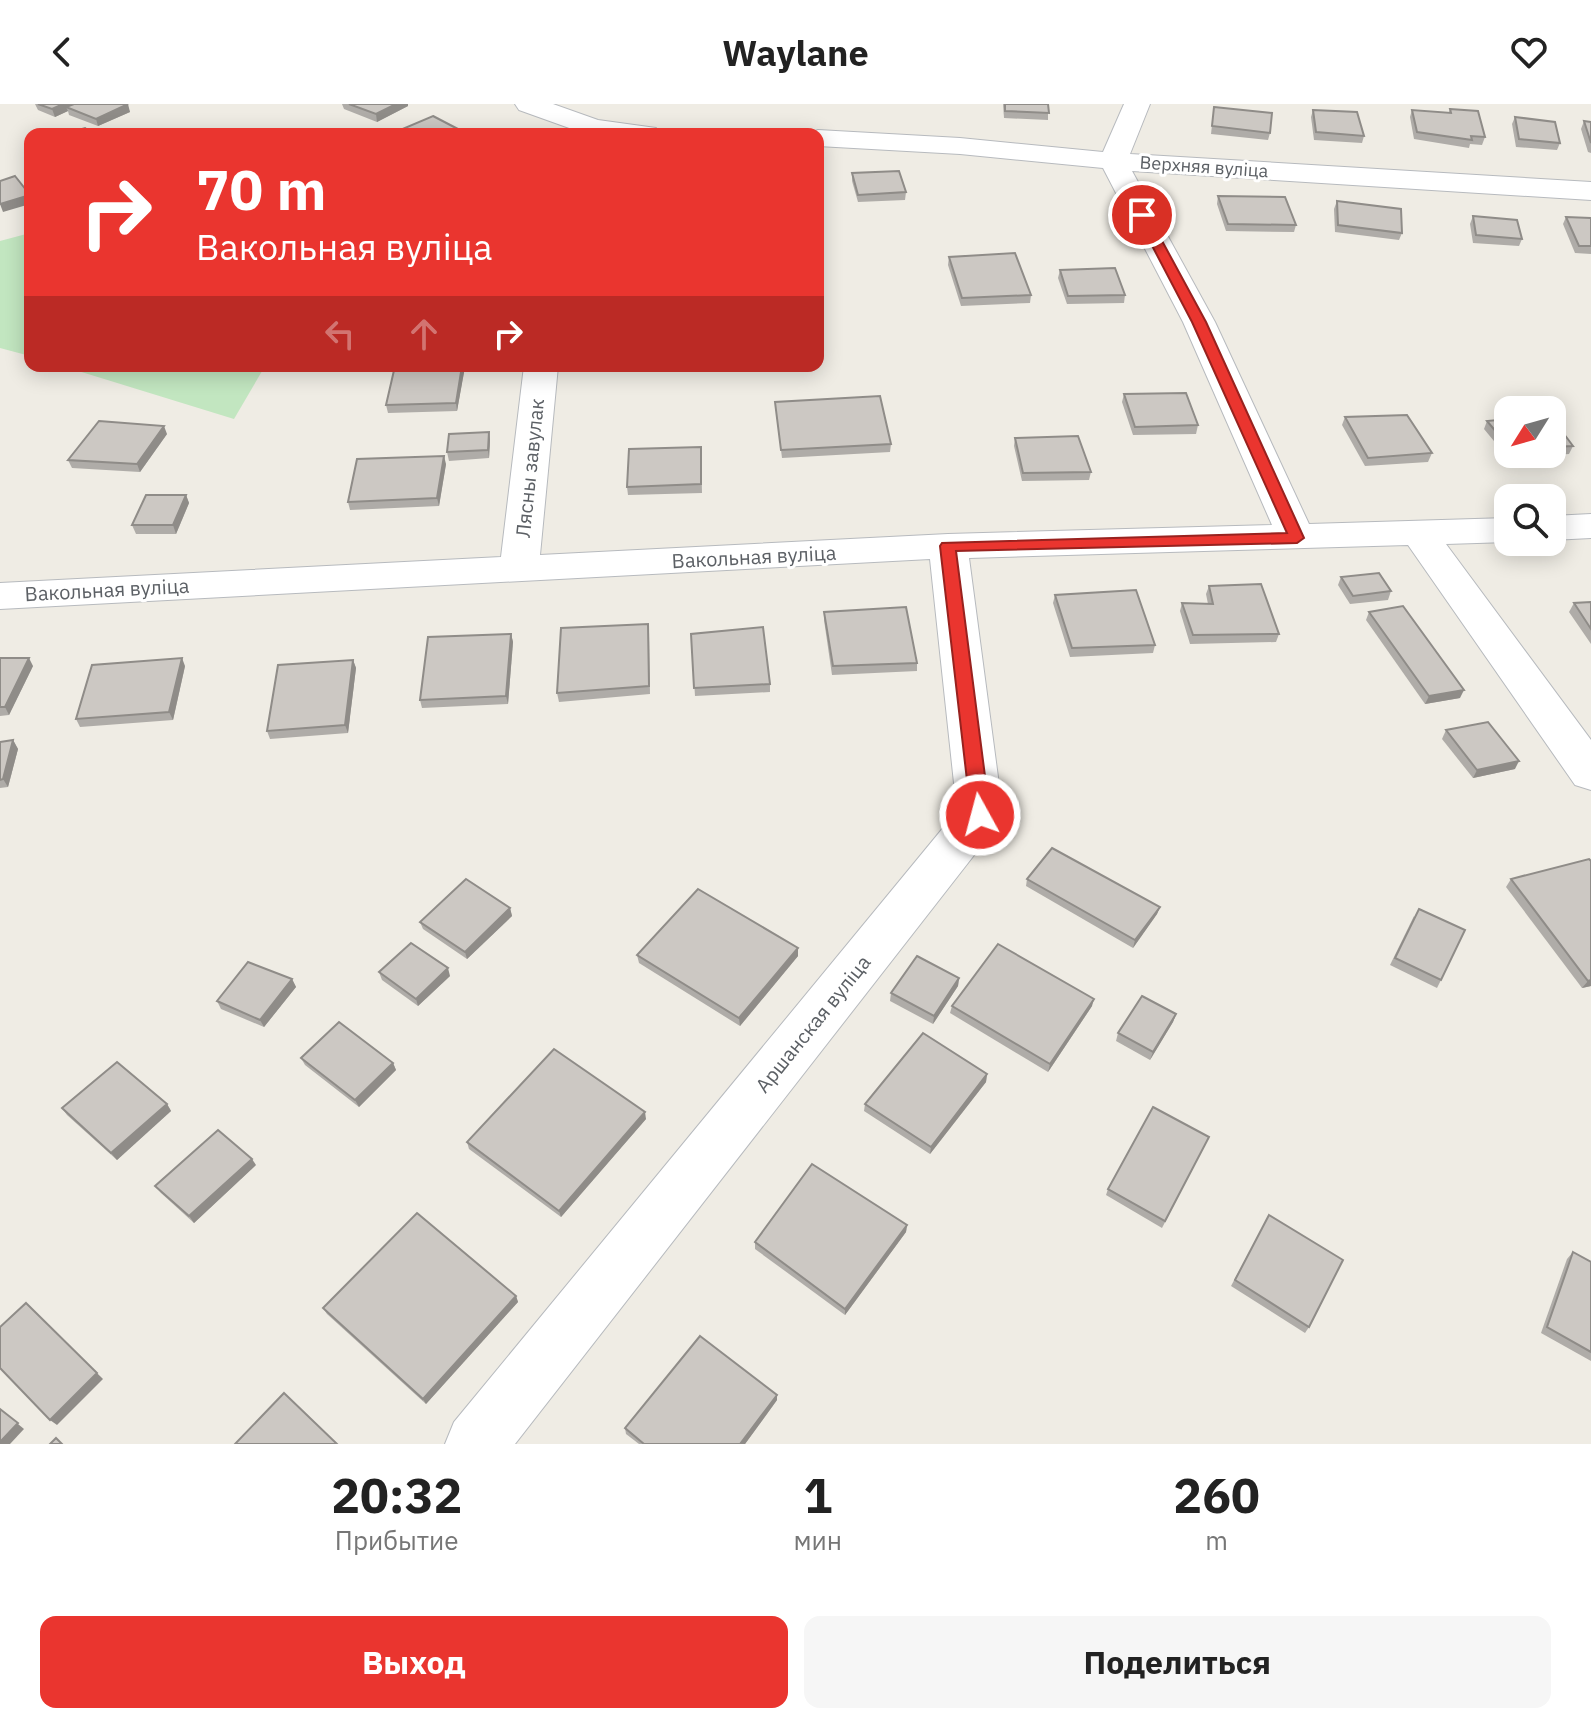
<!DOCTYPE html>
<html lang="ru">
<meta charset="utf-8">
<style>
:root{--surface:#fff;--page:#f6f6f6;--text:#222;--muted:#767676;--accent:#ea352f}
body{margin:0;font-family:"IBM Plex Sans",sans-serif;background:var(--page);color:var(--text);height:100vh;display:flex;flex-direction:column;font-size:30px;white-space:nowrap}
*{box-sizing:border-box;margin:0}
p{font-size:26px;color:var(--muted)}
.icon{flex:none;width:44px;height:44px;fill:none;stroke:currentColor;stroke-width:2;stroke-linecap:round;stroke-linejoin:round}
.map{position:relative;height:1340px;overflow:hidden}
.side{display:flex;flex-direction:column;background:var(--surface);flex:1}
.side>*{flex:none}
.top-card{position:absolute;left:24px;top:24px;width:800px;height:244px;border-radius:16px;box-shadow:0 4px 20px #0003;background:#ea352f;color:#fff;overflow:hidden}
.needle{width:52px;rotate:233deg}
.tools{position:absolute;left:1494px;top:292px;display:grid;gap:16px}
.tools a{display:grid;place-items:center;width:72px;height:72px;border-radius:16px;background:var(--surface);box-shadow:0 4px 20px #0003;font-size:40px}
.pin{position:absolute;display:grid;place-items:center;width:68px;height:68px;color:#fff;margin:-34px;border:4px solid #fff;border-radius:50%;box-shadow:0 2px 8px #0007}
.me{position:absolute;width:88px;margin:-44px;rotate:353deg;stroke-linejoin:round;filter:drop-shadow(0 0 6px #0008)}
.turn{display:flex;align-items:center;gap:28px;height:168px;padding:0 40px;font-size:36px}
.turn .icon{width:104px;height:104px;stroke-width:2.5}
.turn b{display:block;font-size:56px;line-height:68px}
.lanes{display:flex;align-items:center;height:76px;padding:0 40px;background:#0003;justify-content:center;gap:40px;direction:ltr}
.lanes .off{opacity:.35}
.eta{display:flex;justify-content:space-evenly;align-items:center;height:136px;text-align:center}
.eta b{font-size:48px;font-weight:700;line-height:56px}
.primary-button{display:flex;gap:16px;margin-top:auto;padding:16px 40px}
.primary-button a{flex:1;height:92px;border-radius:16px;background:var(--accent);color:#fff;font-size:32px;font-weight:700;line-height:92px;text-align:center}
.primary-button a+a{background:var(--page);color:var(--text)}
header{display:flex;justify-content:space-between;align-items:center;height:104px;padding:0 40px;background:var(--surface);font-size:36px;font-weight:700}
.map>svg:first-child{display:block}
</style>
<header><svg class="icon" aria-label="back" viewBox="0 0 24 24"><path d="M15 5l-7 7 7 7"/></svg>Waylane<svg class="icon" aria-label="heart" viewBox="0 0 24 24"><path d="M12 20l-8-8c-3-5 5-10 8-4 3-6 11-1 8 4z"/></svg></header>
<div class="map">
<svg width="1591" height="1340" viewBox="0 0 1591 1340">
<rect width="100%" height="100%" fill="#efece4"/>
<!-- green -->
<g fill="#c2e6c0">
<polygon points="30,129 30,252 0,244 0,137"/>
<polygon points="62,262 265,262 234,315"/>
</g>
<g fill="none" stroke-linecap="round" stroke-linejoin="round">
<!-- minor casing -->
<g stroke="#b7babe" stroke-width="2">
<g id="minor">
<polygon points="515,0 553,0 598,16 656,24 659,30 586,30 519,6"/>
<polygon points="1124,0 1150,0 1130,50 1591,78 1591,96 1132,67 1215,218 1309,420 1508,414 1508,438 1446,440 1591,636 1591,686 1575,681 1408,441 969,454 1003,711 996,723 515,1340 445,1340 454,1318 957,707 930,455 0,505 0,479 501,453 524,262 558,262 540,451 948,430 1272,421 1183,218 1103,64 960,50 818,42 818,30 807,30 818,26 960,34 1103,48"/>
<polygon points="1591,410 1591,434 1552,436 1552,412"/>
</g>
</g>
<!-- minor -->
<use href="#minor" fill="#fff" fill-rule="evenodd"/>
</g>
<!-- wall -->
<g fill="#afaca8">
<polygon points="35,0 126,0 130,8 98,22 69,11 68,7 55,13 38,6"/>
<polygon points="342,0 408,0 408,2 377,18 344,5"/>
<polygon points="1003,0 1048,0 1048,16 1004,14"/>
<polygon points="1214,3 1270,29 1268,36 1211,30"/>
<polygon points="1450,5 1485,33 1482,41 1470,40 1469,44 1414,35 1410,13 1412,6 1449,9"/>
<polygon points="1313,6 1364,32 1362,39 1314,36 1311,13"/>
<polygon points="1515,13 1560,39 1557,46 1516,43 1512,20"/>
<polygon points="1584,17 1591,18 1591,49 1588,48 1581,25"/>
<polygon points="852,69 906,88 905,96 858,98 852,77"/>
<polygon points="1218,92 1296,121 1294,128 1226,127 1217,100"/>
<polygon points="1337,97 1402,129 1399,136 1335,128 1334,105"/>
<polygon points="1473,112 1522,135 1519,142 1473,139 1470,120"/>
<polygon points="1566,113 1591,114 1591,150 1575,149 1563,120"/>
<polygon points="949,153 1031,191 1030,199 961,202 948,161"/>
<polygon points="1060,166 1125,191 1124,199 1067,200 1058,174"/>
<polygon points="395,262 465,262 457,307 388,309 386,301"/>
<polygon points="1124,290 1198,321 1196,330 1133,331 1122,298"/>
<polygon points="775,298 891,340 890,348 782,354"/>
<polygon points="1345,313 1432,349 1428,358 1365,362 1342,321"/>
<polygon points="1552,314 1573,342 1569,350 1508,354 1484,325 1487,317 1508,315 1508,350 1552,350"/>
<polygon points="489,328 490,336 489,354 449,357 447,348"/>
<polygon points="167,330 140,368 72,364 68,356"/>
<polygon points="1015,334 1091,368 1089,376 1022,377 1014,342"/>
<polygon points="701,343 702,389 628,391 627,383"/>
<polygon points="446,360 439,402 350,406 348,398"/>
<polygon points="186,391 189,399 176,430 136,430 132,421"/>
<polygon points="1341,473 1391,487 1388,496 1350,500 1338,481"/>
<polygon points="1209,482 1279,530 1276,538 1190,540 1180,507 1182,499 1208,500 1206,490"/>
<polygon points="1055,491 1155,541 1153,549 1070,553 1053,499"/>
<polygon points="1591,498 1591,540 1569,508 1574,499"/>
<polygon points="824,508 917,559 917,567 832,571 824,516"/>
<polygon points="1369,508 1460,594 1425,600 1366,516"/>
<polygon points="649,528 650,590 559,598 557,589"/>
<polygon points="511,530 513,538 508,600 422,604 420,596"/>
<polygon points="691,530 770,580 770,588 695,592"/>
<polygon points="0,554 33,562 9,611 0,612"/>
<polygon points="353,556 356,564 348,629 270,635 267,627"/>
<polygon points="185,562 173,616 80,623 76,615"/>
<polygon points="1446,626 1515,665 1473,674 1442,635"/>
<polygon points="13,636 18,645 8,683 0,684 0,638"/>
<polygon points="1591,757 1591,882 1582,884 1506,783 1511,775"/>
<polygon points="1027,775 1160,803 1157,810 1133,844 1026,782"/>
<polygon points="510,804 512,812 467,855 423,825 420,818"/>
<polygon points="1414,812 1441,876 1437,884 1390,861"/>
<polygon points="798,844 798,852 740,922 639,859 637,851"/>
<polygon points="379,868 450,872 418,902 382,876"/>
<polygon points="959,874 958,882 933,920 890,897 891,889"/>
<polygon points="292,875 296,883 264,923 221,905 217,897"/>
<polygon points="952,902 1092,902 1048,968 950,909"/>
<polygon points="1176,910 1173,918 1150,956 1116,937 1118,929"/>
<polygon points="301,954 393,959 396,966 359,1003 305,961"/>
<polygon points="987,970 986,978 930,1050 864,1007 865,1000"/>
<polygon points="167,1000 171,1007 117,1056 67,1011 62,1004"/>
<polygon points="646,1015 561,1113 469,1045 467,1038"/>
<polygon points="1209,1033 1162,1124 1106,1091 1108,1085"/>
<polygon points="256,1061 194,1119 161,1089 155,1082"/>
<polygon points="1269,1111 1309,1223 1305,1229 1231,1182"/>
<polygon points="907,1121 906,1128 845,1211 755,1145 755,1138"/>
<polygon points="1573,1148 1591,1158 1591,1257 1541,1229 1567,1155"/>
<polygon points="516,1192 518,1198 426,1300 327,1210 323,1204"/>
<polygon points="777,1296 745,1340 639,1340 626,1330 625,1324"/>
</g>
<!-- shaded-wall -->
<g fill="#8f8c88">
<polygon points="63,0 76,0 66,3 68,7 55,13 52,5"/>
<polygon points="128,0 130,8 98,22 96,15"/>
<polygon points="396,0 408,0 408,2 377,18 376,10"/>
<polygon points="456,24 457,30 441,30"/>
<polygon points="30,91 30,100 3,108 0,100"/>
<polygon points="462,262 465,263 457,307 456,299"/>
<polygon points="164,322 167,330 140,368 137,360"/>
<polygon points="489,328 490,336 489,354 488,346"/>
<polygon points="444,352 446,360 439,402 437,394"/>
<polygon points="186,391 189,399 176,430 173,421"/>
<polygon points="511,530 513,538 508,600 506,592"/>
<polygon points="29,554 33,562 9,611 5,603"/>
<polygon points="182,554 185,562 173,616 169,608"/>
<polygon points="353,556 356,564 348,629 345,621"/>
<polygon points="1464,586 1460,594 1425,600 1429,592"/>
<polygon points="13,636 18,645 8,683 3,675"/>
<polygon points="1519,657 1515,665 1473,674 1477,666"/>
<polygon points="1160,803 1157,810 1133,844 1135,836"/>
<polygon points="510,804 512,812 467,855 465,848"/>
<polygon points="798,844 798,852 740,922 739,914"/>
<polygon points="448,864 450,872 418,902 416,895"/>
<polygon points="959,874 958,882 933,920 934,912"/>
<polygon points="292,875 296,883 264,923 260,916"/>
<polygon points="1591,876 1591,882 1582,884 1588,877"/>
<polygon points="1094,895 1092,902 1048,968 1050,960"/>
<polygon points="1176,910 1173,918 1150,956 1153,948"/>
<polygon points="393,959 396,966 359,1003 355,996"/>
<polygon points="987,970 986,978 930,1050 931,1043"/>
<polygon points="167,1000 171,1007 117,1056 111,1049"/>
<polygon points="645,1008 646,1015 561,1113 559,1107"/>
<polygon points="252,1055 256,1061 194,1119 189,1112"/>
<polygon points="907,1121 906,1128 845,1211 845,1205"/>
<polygon points="516,1192 518,1198 426,1300 423,1295"/>
<polygon points="26,1199 103,1275 57,1321 50,1316"/>
<polygon points="777,1291 777,1296 745,1340 740,1340"/>
<polygon points="0,1305 24,1325 10,1340 0,1340"/>
</g>
<!-- building -->
<g fill="#ccc8c3" stroke="#8f8c88" stroke-width="2">
<polygon points="38,0 63,0 52,5"/>
<polygon points="74,0 128,0 96,15 66,3"/>
<polygon points="349,0 396,0 376,10"/>
<polygon points="1005,0 1048,0 1049,9 1005,7"/>
<polygon points="1214,3 1272,9 1270,29 1212,22"/>
<polygon points="1450,5 1478,7 1485,33 1471,32 1472,36 1417,28 1412,6 1451,9"/>
<polygon points="1313,6 1357,8 1364,32 1316,28"/>
<polygon points="433,12 456,24 441,30 408,30 400,26"/>
<polygon points="1515,13 1555,18 1560,39 1519,35"/>
<polygon points="1584,17 1591,18 1591,39"/>
<polygon points="85,24 92,30 65,30"/>
<polygon points="899,67 906,88 858,91 852,69"/>
<polygon points="15,72 30,91 0,100 0,77"/>
<polygon points="1218,92 1285,93 1296,121 1228,120"/>
<polygon points="1337,97 1401,105 1402,129 1338,121"/>
<polygon points="1473,112 1517,116 1522,135 1476,131"/>
<polygon points="1566,113 1591,114 1591,142 1579,142"/>
<polygon points="1015,149 1031,191 962,194 949,153"/>
<polygon points="1115,164 1125,191 1068,192 1060,166"/>
<polygon points="395,262 462,262 456,299 386,301"/>
<polygon points="1186,289 1198,321 1135,323 1124,290"/>
<polygon points="880,292 891,340 781,346 775,298"/>
<polygon points="1407,311 1432,349 1368,354 1345,313"/>
<polygon points="1552,314 1573,342 1552,343"/>
<polygon points="1508,315 1508,342 1487,317"/>
<polygon points="99,317 164,322 137,360 68,356"/>
<polygon points="489,328 488,346 447,348 449,330"/>
<polygon points="1078,332 1091,368 1023,369 1015,334"/>
<polygon points="701,343 701,380 627,383 629,345"/>
<polygon points="444,352 437,394 348,398 357,355"/>
<polygon points="146,391 186,391 173,421 132,421"/>
<polygon points="1379,469 1391,487 1353,492 1341,473"/>
<polygon points="1261,480 1279,530 1193,531 1182,499 1213,500 1209,482"/>
<polygon points="1136,486 1155,541 1072,544 1055,491"/>
<polygon points="1591,498 1591,525 1574,499"/>
<polygon points="1403,502 1464,586 1429,592 1369,508"/>
<polygon points="906,503 917,559 833,562 824,508"/>
<polygon points="648,520 649,582 557,589 561,524"/>
<polygon points="763,523 770,580 694,584 691,530"/>
<polygon points="511,530 506,592 420,596 428,533"/>
<polygon points="0,554 29,554 5,603 0,603"/>
<polygon points="182,554 169,608 76,615 92,561"/>
<polygon points="353,556 345,621 267,627 278,561"/>
<polygon points="1488,618 1519,657 1477,666 1446,626"/>
<polygon points="13,636 3,675 0,676 0,638"/>
<polygon points="1052,744 1160,803 1135,836 1027,775"/>
<polygon points="1589,755 1591,757 1591,876 1588,877 1511,775"/>
<polygon points="466,775 510,804 465,848 420,818"/>
<polygon points="698,785 798,844 739,914 637,851"/>
<polygon points="1419,805 1465,826 1441,876 1395,854"/>
<polygon points="411,839 448,864 416,895 379,868"/>
<polygon points="998,840 1094,895 1050,960 952,902"/>
<polygon points="917,852 959,874 934,912 891,889"/>
<polygon points="248,858 292,875 260,916 217,897"/>
<polygon points="1142,892 1176,910 1153,948 1118,929"/>
<polygon points="339,918 393,959 355,996 301,954"/>
<polygon points="923,929 987,970 931,1043 865,1000"/>
<polygon points="554,945 645,1008 559,1107 467,1038"/>
<polygon points="117,958 167,1000 111,1049 62,1004"/>
<polygon points="1153,1003 1209,1033 1165,1117 1108,1085"/>
<polygon points="218,1026 252,1055 189,1112 155,1082"/>
<polygon points="812,1060 907,1121 845,1205 755,1138"/>
<polygon points="417,1109 516,1192 423,1295 323,1204"/>
<polygon points="1269,1111 1343,1156 1309,1223 1235,1176"/>
<polygon points="1573,1148 1591,1158 1591,1248 1547,1223"/>
<polygon points="26,1199 97,1269 50,1316 0,1264 0,1223"/>
<polygon points="700,1232 777,1291 740,1340 644,1340 625,1324"/>
<polygon points="284,1289 337,1340 235,1340"/>
<polygon points="0,1305 18,1319 0,1338"/>
<polygon points="56,1334 62,1340 50,1340"/>
</g>
<!-- route -->
<polygon fill="#ea352f" stroke="#98221f" stroke-width="2" points="1142,107 1148,111 1206,218 1304,434 1297,439 956,447 990,711 980,718 971,711 940,442 942,439 1287,429 1192,218 1136,111"/>
<g text-anchor="middle" stroke-width="6" stroke-linejoin="round" paint-order="stroke">
<!-- far-street labels -->
<g font-size="18" fill="#5c6065" stroke="#fff">
<text transform="translate(1204 63) rotate(4)" y="6">Верхняя вуліца</text>
</g>
<!-- street labels -->
<g font-size="20" fill="#5c6065" stroke="#fff">
<text transform="translate(530 364) rotate(-84)" y="7">Лясны завулак</text>
<text transform="translate(754 453) rotate(-3)" y="7">Вакольная вуліца</text>
<text transform="translate(107 486) rotate(-3)" y="7">Вакольная вуліца</text>
<text transform="translate(813 920) rotate(-51)" y="7">Аршанская вуліца</text>
</g>
</g>
</svg>
<div class="tools">
<a><svg class="needle" viewBox="-14 -14 28 28"><path d="M0-13l5 13h-10z" fill="#e53935"/><path d="M0 13l5-13h-10z" fill="#767676"/></svg></a>
<a><svg class="icon" aria-label="search" viewBox="0 0 24 24"><circle cx="10" cy="10" r="6"/><path d="M15 15l6 6"/></svg></a>
</div>
<div class="pin" style="left:1142px;top:111px;background:#d93025"><svg class="icon" aria-label="arrive" viewBox="0 0 24 24"><path d="M6 21V4h12l-3 4 3 4H6"/></svg></div>
<svg class="me" style="left:980px;top:711px" viewBox="-20 -20 40 40"><circle r="17" fill="#ea352f" stroke="#fff" stroke-width="3"/><path d="M0-11L8 9 0 5-8 9z" fill="#fff"/></svg>
<div class="top-card">
<div class="turn"><svg class="icon" aria-label="right" viewBox="0 0 24 24"><path d="M7 20v-9h11M14 6l5 5-5 5"/></svg><div><b>70 m</b>Вакольная вуліца</div></div>
<div class="lanes"><svg class="icon off" aria-label="left" viewBox="0 0 24 24"><path d="M17 20v-9H6M10 6l-5 5 5 5"/></svg><svg class="icon off" aria-label="ahead" viewBox="0 0 24 24"><path d="M12 20V5M6 11l6-6 6 6"/></svg><svg class="icon" aria-label="right" viewBox="0 0 24 24"><path d="M7 20v-9h11M14 6l5 5-5 5"/></svg></div>
</div>
</div>
<section class="side">
<div class="eta">
<div><b>20:32</b><p>Прибытие</p></div>
<div><b>1</b><p>мин</p></div>
<div><b>260</b><p>m</p></div>
</div>
<div class="primary-button"><a>Выход</a><a>Поделиться</a></div>
</section>
